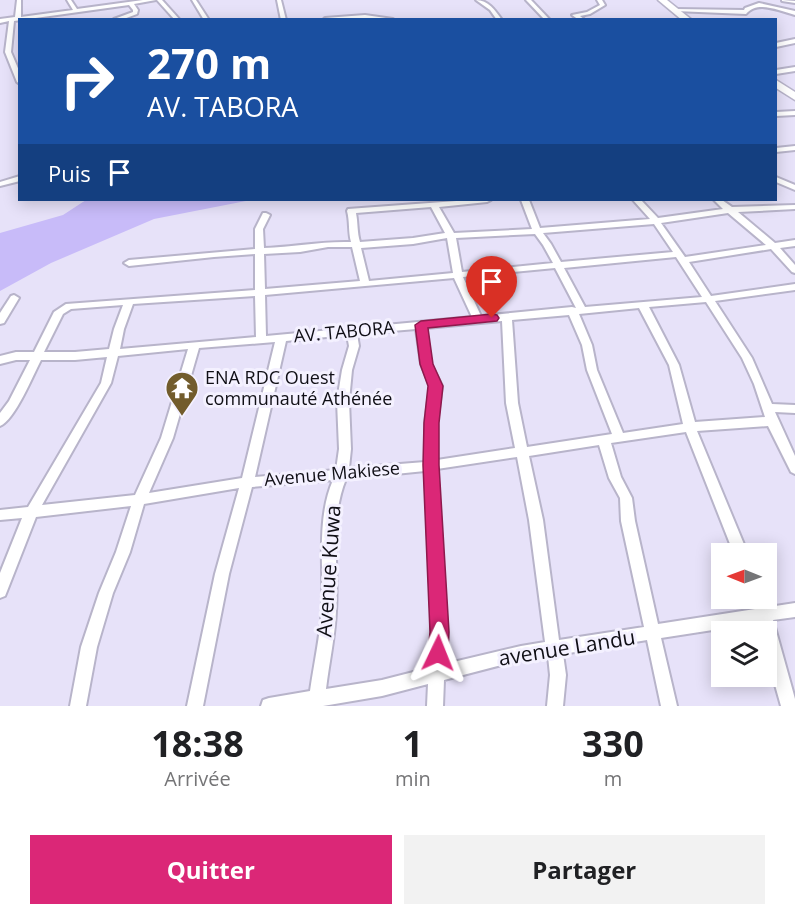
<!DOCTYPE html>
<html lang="fr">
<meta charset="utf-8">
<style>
:root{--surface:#fff;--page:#f2f2f2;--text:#202124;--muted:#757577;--accent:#db2777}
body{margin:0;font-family:"Open Sans",sans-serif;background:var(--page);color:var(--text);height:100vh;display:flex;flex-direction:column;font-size:22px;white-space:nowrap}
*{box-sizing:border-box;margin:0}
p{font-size:20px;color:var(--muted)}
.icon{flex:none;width:33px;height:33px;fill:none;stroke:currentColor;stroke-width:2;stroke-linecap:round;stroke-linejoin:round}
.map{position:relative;height:706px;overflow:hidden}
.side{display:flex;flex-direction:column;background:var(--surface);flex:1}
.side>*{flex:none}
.banner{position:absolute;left:18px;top:18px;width:759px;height:183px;border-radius:0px;box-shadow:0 3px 15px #0003;background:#1a4fa0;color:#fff;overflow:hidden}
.needle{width:39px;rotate:271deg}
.controls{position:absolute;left:711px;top:543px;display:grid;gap:12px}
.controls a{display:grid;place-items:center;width:66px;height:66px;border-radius:0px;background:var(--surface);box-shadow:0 3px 15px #0003;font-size:30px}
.pin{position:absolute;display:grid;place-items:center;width:51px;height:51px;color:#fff;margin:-62px -26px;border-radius:50% 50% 50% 0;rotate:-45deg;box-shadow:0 0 6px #0007}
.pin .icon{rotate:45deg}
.me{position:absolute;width:66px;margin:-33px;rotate:2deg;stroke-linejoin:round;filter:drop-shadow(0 0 4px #0008)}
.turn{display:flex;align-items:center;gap:21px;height:126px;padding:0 30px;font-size:27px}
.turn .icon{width:78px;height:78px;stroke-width:2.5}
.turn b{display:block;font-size:42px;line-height:51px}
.then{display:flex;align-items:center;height:57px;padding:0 30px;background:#0003;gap:12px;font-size:22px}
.eta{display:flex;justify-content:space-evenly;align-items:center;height:102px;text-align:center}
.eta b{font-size:36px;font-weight:700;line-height:42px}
.primary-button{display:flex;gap:12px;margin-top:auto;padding:12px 30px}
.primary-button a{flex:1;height:69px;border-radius:0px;background:var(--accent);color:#fff;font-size:24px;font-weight:700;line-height:69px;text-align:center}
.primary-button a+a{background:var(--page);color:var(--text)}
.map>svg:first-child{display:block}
</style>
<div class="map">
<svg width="795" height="706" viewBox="0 0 795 706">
<rect width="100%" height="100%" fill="#e7e2f9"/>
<!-- green -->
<polygon fill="#c8bbf9" points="86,200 251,200 154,219 51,263 0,291 0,233 63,215"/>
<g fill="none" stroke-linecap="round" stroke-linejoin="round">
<!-- minor casing -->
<g stroke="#b8b4ca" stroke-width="4">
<g id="minor">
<polygon points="17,0 21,0 21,17 73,10 67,0 71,0 77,9 143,0 156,0 134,4 138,10 137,14 121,20 114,19 133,12 133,10 129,5 14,21 11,52 20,73 20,84 17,82 5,52 9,21 0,23 0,19 15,17"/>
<polygon points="157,0 162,0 180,20 175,20"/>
<polygon points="192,0 196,0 209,20 204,20"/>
<polygon points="277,0 281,0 286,20 281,20"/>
<path d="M476,0c12,0 19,10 26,20h-5l-7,-10z"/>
<polygon points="526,0 531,0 550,20 545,20"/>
<polygon points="597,0 602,0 605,5 590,14 580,16 585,20 579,20 572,15 587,12 600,5"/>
<polygon points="782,0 795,1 795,3 782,1"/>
<path d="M759,3l36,8v4c-16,-4 -37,-15 -49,-1l-71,-3 -2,-1 2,-1 69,1 1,-2z"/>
<polygon points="365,15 393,19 323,20 325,18"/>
<polygon points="795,39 795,43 776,47 776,43"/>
<polygon points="795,67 795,71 776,74 776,70"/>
<polygon points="795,111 795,115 776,116 776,112"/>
<polygon points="795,146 795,150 776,152 776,148"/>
<polygon points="20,176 20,181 0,186 0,182"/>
<polygon points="776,177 795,185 795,190 776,182"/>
<path d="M470,200h21l-4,2 -48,5 15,26 78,-4 -11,-29h8l11,28 110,-9 -17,-19h8l17,18 65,-9 -9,-9h8l10,7 63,-2v4l-57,3 37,31 20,-3v6l-15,2 15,17v8l-3,-1 -21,-23 -82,13 22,34 84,-12v6l-80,11 37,57 20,46 23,1v8l-20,-1 20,44v18l-4,-2 -23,-46 -71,5 51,123h-14l-48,-122 -75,11 10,34 11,21 3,23 23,103 97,-15 -3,-11h14l3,9 26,-4v14l-22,3 22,79v7h-14l-15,-53v-21h-5l-3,-9 -97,15 16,68h-16l-14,-66 -84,14 3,21 -3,31h-16l3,-31 -2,-19 -27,4 -77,20 -1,26h-16l1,-22 -46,12 -59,10h-62l2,-6 6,-2 41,-7c4,-27 10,-55 12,-82 2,-42 -6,-90 11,-129l-81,7 -23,87 -26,132h-16l28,-132 24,-86 -95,16 -14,48 -17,41 -16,54 -11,59h-16l11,-59 18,-54 17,-41 15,-46 -95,11 -29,74 -2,5 -5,2v-25l22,-55 -22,2v-10l28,-3 73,-124 6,-26 -32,3h-34c-8,15 -26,60 -41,66v-13l9,-12 21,-41h-14l-16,4v-8l16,-4h18l20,-40 12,-8 189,-14v-36l-41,3 -85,9 -5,-3 5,-3 126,-11v-20l8,-16h3l4,2 -7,14 1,19c29,-1 58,-7 87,-6 -3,-11 -1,-20 -4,-31l1,-2zM431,207l14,26 -32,5 -53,4c-3,-10 -2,-19 -4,-29zM728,213l38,32 -81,12 -24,-34zM654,224l19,28 -112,10 -10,-18 -8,-11zM535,234l8,11 10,18 -91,9 -6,-34zM447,238l6,35 -84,8 -8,-33 52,-4zM328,247h24l8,34 -95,8 -1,-35 36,-2zM676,257l26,40 -117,10 -21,-39zM555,268l21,40 -4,-1 -91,9 -18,-39zM454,278l18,39 -206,19 -1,-41zM255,296l1,41 -136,12 4,-20 9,-25zM706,302l36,56 12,26 11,33 -70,5 -16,-57 -30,-58zM123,305l-9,24 -5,20 -34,3h-31l19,-38 8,-5zM639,308l30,57 14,59 -60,9 -26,-63 -5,-25 -13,-31zM569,315l13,30 5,25 25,64 -85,13 -9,-44 -6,-83zM502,321l4,82 9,45 -78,12v-37l5,-37 -11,-22 -5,-36zM416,329l5,35 9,22 -5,37v39l-76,6 2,-19 -2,-48 3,-31 7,-24 -2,-12zM347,335l2,11 -7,24 -5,31 2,48 -3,21 -81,7 31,-136zM275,342l-33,136 -93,15 24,-55 26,-90zM188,349l-27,89 -26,57 -93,10 69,-122 7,-27zM599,445l10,33 11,20 1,23 23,106 -85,13 -16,-120 -14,-64zM517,457l12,63 16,122 -24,4 -76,18 1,-32 -9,-163zM425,471l7,161 -3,36 -47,12 -56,9c3,-26 9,-52 10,-78 3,-44 -7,-91 10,-132z"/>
<polygon points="14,295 19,298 4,323 0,324 0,313 11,296"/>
</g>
</g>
<!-- trunk casing -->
<g stroke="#b8b4ca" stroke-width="3">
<g id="trunk">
<polygon points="658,0 667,0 692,20 682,20"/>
<polygon points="776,80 795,92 795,100 776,88"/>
</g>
</g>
<!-- minor -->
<use href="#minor" fill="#fff" fill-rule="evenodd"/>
<!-- trunk -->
<use href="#trunk" fill="#fff" fill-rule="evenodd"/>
</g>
<!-- route -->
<polygon fill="#db2777" stroke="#8e194d" stroke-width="1.5" points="492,314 497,315 499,318 497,321 428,328 433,364 443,386 439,423 439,465 449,632 448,653 445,660 438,662 431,660 428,653 430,632 423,465 424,423 428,386 420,364 415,325 421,321"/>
<!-- icons -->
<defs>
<g id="temple-pin" transform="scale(1.725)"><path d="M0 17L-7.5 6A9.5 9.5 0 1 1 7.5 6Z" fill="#725c2c" stroke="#f4f1ff"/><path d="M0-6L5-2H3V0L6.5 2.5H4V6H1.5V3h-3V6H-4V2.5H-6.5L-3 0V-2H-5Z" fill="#fff"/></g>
</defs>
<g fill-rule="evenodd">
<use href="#temple-pin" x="182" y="388"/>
</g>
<g text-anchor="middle" stroke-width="6" stroke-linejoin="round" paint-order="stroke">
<!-- street labels -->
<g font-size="18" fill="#100f16" stroke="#f4f1ff">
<text transform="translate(344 332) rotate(-5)" y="6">AV. TABORA</text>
<text transform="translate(332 474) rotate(-5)" y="6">Avenue Makiese</text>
</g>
<!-- poi labels -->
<g font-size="18" fill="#100f16" stroke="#f4f1ff" text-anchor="start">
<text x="205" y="384">ENA RDC Ouest<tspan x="205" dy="21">communauté Athénée</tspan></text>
</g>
<!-- near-street labels -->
<g font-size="21" fill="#100f16" stroke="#f4f1ff">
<text transform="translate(329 571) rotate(-86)" y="7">Avenue Kuwa</text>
<text transform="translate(567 648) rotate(-9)" y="7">avenue Landu</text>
</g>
</g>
</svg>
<div class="controls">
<a><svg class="needle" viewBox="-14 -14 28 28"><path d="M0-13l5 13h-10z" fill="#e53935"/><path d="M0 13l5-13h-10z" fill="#757577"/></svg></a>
<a><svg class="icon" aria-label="layers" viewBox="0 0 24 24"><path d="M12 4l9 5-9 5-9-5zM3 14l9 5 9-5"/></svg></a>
</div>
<div class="pin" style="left:492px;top:318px;background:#d93025"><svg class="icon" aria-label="arrive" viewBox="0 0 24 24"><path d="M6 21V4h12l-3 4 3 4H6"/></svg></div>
<svg class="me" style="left:438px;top:653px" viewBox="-20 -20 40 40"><path d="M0-17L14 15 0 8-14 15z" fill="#db2777" stroke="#fff" stroke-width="4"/></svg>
<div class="banner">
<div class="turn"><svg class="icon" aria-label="right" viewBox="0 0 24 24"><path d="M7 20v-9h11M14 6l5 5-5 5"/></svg><div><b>270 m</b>AV. TABORA</div></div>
<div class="then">Puis<svg class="icon" aria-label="arrive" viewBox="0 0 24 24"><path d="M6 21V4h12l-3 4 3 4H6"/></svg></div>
</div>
</div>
<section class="side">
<div class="eta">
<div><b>18:38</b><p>Arrivée</p></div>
<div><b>1</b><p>min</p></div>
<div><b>330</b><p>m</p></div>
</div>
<div class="primary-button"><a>Quitter</a><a>Partager</a></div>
</section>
